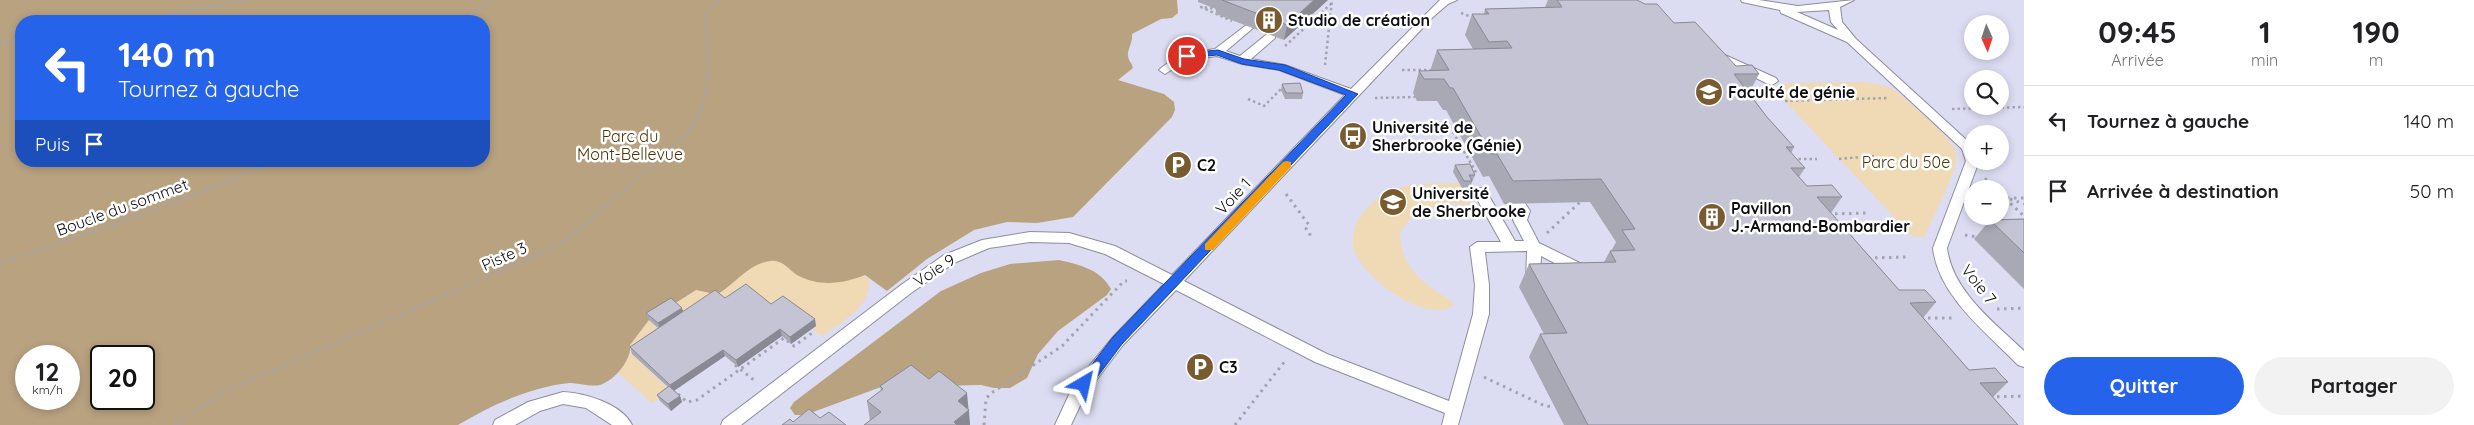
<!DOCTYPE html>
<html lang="fr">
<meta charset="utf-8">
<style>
:root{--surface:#fff;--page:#f2f2f2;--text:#202124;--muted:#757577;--line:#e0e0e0;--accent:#2563eb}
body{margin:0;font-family:Quicksand,sans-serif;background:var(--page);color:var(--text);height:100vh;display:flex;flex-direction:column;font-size:19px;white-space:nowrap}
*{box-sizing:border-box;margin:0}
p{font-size:16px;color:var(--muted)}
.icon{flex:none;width:28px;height:28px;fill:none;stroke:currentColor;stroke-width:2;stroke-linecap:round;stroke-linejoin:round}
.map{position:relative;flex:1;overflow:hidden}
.panel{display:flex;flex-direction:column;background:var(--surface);width:450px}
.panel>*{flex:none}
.hud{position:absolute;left:15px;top:15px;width:475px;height:152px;border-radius:20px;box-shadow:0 2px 8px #0003;background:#2563eb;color:#fff;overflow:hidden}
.needle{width:32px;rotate:177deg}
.controls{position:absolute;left:1964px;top:15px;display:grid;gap:10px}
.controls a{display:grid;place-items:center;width:45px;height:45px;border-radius:50%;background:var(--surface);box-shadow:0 2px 8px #0003;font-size:25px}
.speed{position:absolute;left:15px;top:345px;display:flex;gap:10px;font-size:25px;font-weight:700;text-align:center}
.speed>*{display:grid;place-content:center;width:65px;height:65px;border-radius:50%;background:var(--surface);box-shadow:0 2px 8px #0003;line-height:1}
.speed small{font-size:12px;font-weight:400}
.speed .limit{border:2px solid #111;border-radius:8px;background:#fff;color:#111}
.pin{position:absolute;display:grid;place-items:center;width:42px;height:42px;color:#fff;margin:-21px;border:2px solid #fff;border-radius:50%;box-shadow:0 1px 5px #0007}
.me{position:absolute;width:55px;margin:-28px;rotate:36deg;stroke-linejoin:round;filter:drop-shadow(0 0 4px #0008)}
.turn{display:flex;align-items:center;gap:18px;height:105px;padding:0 20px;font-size:22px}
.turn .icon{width:65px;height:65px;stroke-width:2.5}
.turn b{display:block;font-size:35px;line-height:42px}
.then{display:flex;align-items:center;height:48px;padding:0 20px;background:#0003;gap:10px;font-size:19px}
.eta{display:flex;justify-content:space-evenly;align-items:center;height:85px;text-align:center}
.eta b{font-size:30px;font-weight:800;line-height:35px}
.cta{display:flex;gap:10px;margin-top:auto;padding:10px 20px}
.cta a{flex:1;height:58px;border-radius:30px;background:var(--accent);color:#fff;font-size:20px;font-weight:800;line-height:58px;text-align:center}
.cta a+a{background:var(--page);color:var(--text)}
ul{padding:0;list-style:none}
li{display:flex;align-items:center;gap:15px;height:70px;padding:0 20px;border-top:1px solid var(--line)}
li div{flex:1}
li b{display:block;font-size:19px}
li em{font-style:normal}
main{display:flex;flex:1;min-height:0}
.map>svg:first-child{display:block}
</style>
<main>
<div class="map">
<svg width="2024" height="425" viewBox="0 0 2024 425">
<rect width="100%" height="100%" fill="#eaebfa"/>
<!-- built -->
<path fill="#dcddf2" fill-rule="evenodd" d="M1137,0h887v425h-1566zM1972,24h28v27h-28zM1972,79h28v27h-28zM1972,134h28v27h-28zM1972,189h28v27h-28z"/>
<!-- green -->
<g fill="#f0d9b5">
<path d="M1866,82l20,4 10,5c13,12 59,48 61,64 2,13 -26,66 -33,82h-9l-6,-4 -124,-132 -7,-11 2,-5 10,-2z"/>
<path d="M1459,183l12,22c-32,-2 -54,-1 -71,28 0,27 15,44 36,58 7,5 14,8 19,14 -6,3 -12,5 -18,5 -27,1 -79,-37 -84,-64 -2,-15 4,-27 14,-38 8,-7 14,-14 24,-18 22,-8 46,-6 68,-7z"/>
<path d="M798,225l70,53c8,26 -29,46 -46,58l-10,-7 3,-3 -183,28 39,37 -19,12 -34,-30 13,-23 -1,-5 19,-25z"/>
</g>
<!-- forest -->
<g fill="#b9a280" fill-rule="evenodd">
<path d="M0,0h1177l1,13 -6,5 -11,1 -29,15c1,9 -5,16 -4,22 0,4 4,7 5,12l-15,12 46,14 10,8 1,8 -3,7 -99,100 -36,6 -30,-1 -33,8 -47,29 -40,32 -22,-16c-22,9 -46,12 -68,0 -9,-6 -15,-16 -27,-14 -21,3 -32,20 -49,31l-6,2 -19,-4 -47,30 -19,25c2,15 -16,36 -30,40 -9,2 -22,-2 -31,-2 -38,4 -78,22 -111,42h-458zM21,21h463v140h-463zM26,356h43v43h-43zM101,356h43v43h-43z"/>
<path d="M1059,260c21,5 41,9 52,29l-4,6 -49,36 -20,23 -11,24 -17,10h-16l-13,-3 -100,2 -76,28h-10l-5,-7 4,-6 147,-111 40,-18 29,-9z"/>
</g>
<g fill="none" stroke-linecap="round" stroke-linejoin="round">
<!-- lane casing -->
<g stroke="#8d8d9c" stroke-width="2">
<g id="lane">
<polygon points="1440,0 1457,0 1448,4 1433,17 1184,281 1327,354 1449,401 1473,314 1475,285 1470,247 1477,242 1501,242 1473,192 1480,188 1485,189 1515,241 1524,241 1513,220 1516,211 1511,203 1513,200 1523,200 1530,211 1527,220 1539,243 1590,268 1592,272 1590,276 1580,276 1541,256 1540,283 1538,287 1528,287 1526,283 1527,251 1485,252 1489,285 1489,314 1458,425 1442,425 1445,413 1315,362 1176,290 1123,345 1085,395 1071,425 1055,425 1073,386 1113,337 1164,284 1105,254 1069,243 1030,242 989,248 954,263 911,293 741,425 721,425 723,420 901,285 944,255 982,240 1030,232 1069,233 1115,246 1172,275 1345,95 1279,70 1242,64 1217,56 1186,60 1165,74 1159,70 1161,68 1179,55 1215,49 1249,23 1255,26 1253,28 1226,51 1240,56 1267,34 1275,34 1275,38 1251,59 1285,65 1351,89"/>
<path d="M1741,0h18l39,6 56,-6 -14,7 2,15 14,17 116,106v16h7l-32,87c5,43 48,75 77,103v16l-6,-2c-31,-32 -80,-69 -85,-117l33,-87 -4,-12 -115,-107 -66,-29 -1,-3 -38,-8zM1829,10l2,12 7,8 -41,-18z"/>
<polygon points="1716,51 1776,78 1778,81 1772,85 1768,84 1712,56 1712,52"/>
<path d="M563,392c22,1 59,12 69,33h-20l-26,-17 -23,-4 -23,7 -25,14h-22l2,-5 33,-18z"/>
</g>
</g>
<!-- path-far1 -->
<g stroke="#a3a4af" stroke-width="2.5" stroke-dasharray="2.5 3" stroke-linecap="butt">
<polyline points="1218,9 1201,7 1232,21"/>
<polyline points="1461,13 1474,18"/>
<polyline points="145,21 188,10 247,0"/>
<polyline points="464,21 492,0"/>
<polyline points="0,43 21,39"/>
<polyline points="1285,46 1332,3"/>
<polyline points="1325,65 1332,0"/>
<polyline points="1402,70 1433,70"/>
<polyline points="1375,98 1415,97"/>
<polyline points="1248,99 1264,106 1284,86"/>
<polyline points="1785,101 1889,98"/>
<polyline points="1952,109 2024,107"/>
<polyline points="1453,132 1477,174"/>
<polyline points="1793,159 1817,159"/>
<polyline points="1839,159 1874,156"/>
<polyline points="1985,178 1995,189"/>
<polyline points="205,190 279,161"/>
<path d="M624,190l69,-63c21,-36 14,-73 13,-113l13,-14"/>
</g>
<!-- path -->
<g stroke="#a3a4af" stroke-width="3" stroke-dasharray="2.5 4.5" stroke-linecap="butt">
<polyline points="1286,194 1309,225 1306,229 1311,236"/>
<polyline points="2000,194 2024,216"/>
<polyline points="2000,198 2024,198"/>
<polyline points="2010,199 2024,204"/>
<polyline points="1828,214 1867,213"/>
<polyline points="1547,233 1580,202"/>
<polyline points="1965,235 1978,237"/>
<polyline points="1868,258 1907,257"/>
<polyline points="0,263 136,217 208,189"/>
<polyline points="1997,309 2024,308"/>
<polyline points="1921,318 1952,318"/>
<polyline points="735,365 755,381"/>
<polyline points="1484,377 1545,406 1554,407"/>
<polyline points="678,394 687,402 697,400 784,338 794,346 815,331"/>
<polyline points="1990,397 2024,396"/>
<polyline points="175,425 215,397 239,385 551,249 580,230 625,189"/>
<polyline points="984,425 986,399 990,394 1062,346 1124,281 1127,281"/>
<polyline points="1235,425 1285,361"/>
</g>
<!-- lane -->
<use href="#lane" fill="#fff" fill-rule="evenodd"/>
</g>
<!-- wall -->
<g fill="#a9a9b6">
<polygon points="1198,0 1328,0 1284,40 1216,14 1216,9 1198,2"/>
<polygon points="1548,0 1637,0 1674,23 1736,66 1759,74 1749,93 1767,117 1794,147 1791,153 1805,168 1799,177 1807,186 1842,197 1831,213 1899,290 1936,302 1923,318 1969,370 2008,382 1993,397 2018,425 1564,425 1529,357 1540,334 1544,334 1519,287 1529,264 1604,262 1610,251 1611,251 1616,242 1590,202 1504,204 1489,176 1483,177 1446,110 1443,110 1437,101 1417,101 1413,93 1419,71 1430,71 1437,50 1473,49 1465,35 1472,14 1484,14 1485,9 1545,7"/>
<polygon points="1282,84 1303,93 1302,99 1285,99 1281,90"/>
<polygon points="1455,165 1475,175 1470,187 1462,188 1453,172"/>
<polygon points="2024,219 2024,289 1974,239 1990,220"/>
<polygon points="725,298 771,304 816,326 791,344 782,336 738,367 725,356 674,391 680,396 682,402 671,411 660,401 657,395 668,387 632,354 630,347 658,328 649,320 646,313 683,312"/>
<polygon points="880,386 968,409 969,410 970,425 864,425 870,421 867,401 881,391"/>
</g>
<!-- shaded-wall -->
<g fill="#898994">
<polygon points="1314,0 1328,0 1284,40 1287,25"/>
<polygon points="682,308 684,314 660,329 658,323"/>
<polygon points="815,319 816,326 791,344 790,337"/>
<polygon points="780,329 782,336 738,367 736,360"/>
<polygon points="723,350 725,356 672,392 670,385"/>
<polygon points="967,393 970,425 954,425 958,401"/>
<polygon points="680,396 682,402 671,411 668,404"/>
</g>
<!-- building -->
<g fill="#c4c4d4" stroke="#898994">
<polygon points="1222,0 1314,0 1287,25"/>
<polygon points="1557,0 1637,0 1645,4 1657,4 1674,23 1695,22 1736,66 1752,65 1759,74 1734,74 1767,117 1794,147 1786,147 1805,168 1791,168 1807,186 1832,185 1842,197 1817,197 1899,290 1925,290 1936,302 1910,303 1969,370 1995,368 2001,375 2008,382 1980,383 2018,425 1588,425 1540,334 1567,333 1529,264 1616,262 1610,251 1635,250 1622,230 1635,229 1601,179 1513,181 1497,154 1491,154 1453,88 1450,88 1444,79 1424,79 1419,71 1449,70 1437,50 1512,48 1507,41 1489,42 1472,14 1489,14 1485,9 1562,7"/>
<polygon points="1300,83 1303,93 1286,93 1282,84"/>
<polygon points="1470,164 1475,175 1469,175 1472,181 1464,181 1455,165"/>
<polygon points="2024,219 2024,253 1990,220"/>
<polygon points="746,284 771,304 783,296 815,319 790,337 780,329 736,360 723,350 670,385 630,347 715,290 725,298"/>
<polygon points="671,298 682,308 658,323 646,313"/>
<polygon points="911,365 929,379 939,371 967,393 958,401 969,410 954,422 957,425 864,425 881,412 867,401 883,389 880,386"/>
<polygon points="669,386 680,396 668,404 657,395"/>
<polygon points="809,409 820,418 829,412 846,425 782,425 790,419 793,422"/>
</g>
<!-- route -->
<polygon fill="#2563eb" stroke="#184099" points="1218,50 1244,59 1285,65 1358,94 1122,344 1089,388 1080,388 1078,384 1080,380 1113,337 1346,95 1279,70 1242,64 1217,55 1187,58 1182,56 1187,53"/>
<!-- slow -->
<polygon fill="#f59e0b" points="1287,161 1291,162 1291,167 1213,250 1205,250 1205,244 1283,162"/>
<!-- icons -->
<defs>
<g id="building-disc" transform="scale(1.4375)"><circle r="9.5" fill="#785c2f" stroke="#fff"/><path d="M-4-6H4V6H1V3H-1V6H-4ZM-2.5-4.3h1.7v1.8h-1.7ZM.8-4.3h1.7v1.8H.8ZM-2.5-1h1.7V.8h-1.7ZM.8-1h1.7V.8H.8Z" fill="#fff"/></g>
<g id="university-disc" transform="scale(1.4375)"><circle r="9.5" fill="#785c2f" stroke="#fff"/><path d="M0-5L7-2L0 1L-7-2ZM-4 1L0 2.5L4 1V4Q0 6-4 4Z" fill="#fff"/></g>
<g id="bus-disc" transform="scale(1.4375)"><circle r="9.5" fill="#785c2f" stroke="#fff"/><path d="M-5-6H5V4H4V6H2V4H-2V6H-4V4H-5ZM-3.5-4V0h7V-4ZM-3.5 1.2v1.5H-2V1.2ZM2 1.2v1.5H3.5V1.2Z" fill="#fff"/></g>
<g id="parking-disc" transform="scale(1.4375)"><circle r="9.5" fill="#785c2f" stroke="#fff"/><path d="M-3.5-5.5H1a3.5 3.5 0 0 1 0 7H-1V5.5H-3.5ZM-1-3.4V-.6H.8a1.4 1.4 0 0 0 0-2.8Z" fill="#fff"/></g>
</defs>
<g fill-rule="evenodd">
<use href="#building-disc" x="1269" y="20"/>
<use href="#university-disc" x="1709" y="92"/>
<use href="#bus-disc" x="1353" y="136"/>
<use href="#parking-disc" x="1178" y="165"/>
<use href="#university-disc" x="1393" y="202"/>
<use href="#building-disc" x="1712" y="217"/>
<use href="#parking-disc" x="1200" y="367"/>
</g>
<g text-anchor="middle" stroke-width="5" stroke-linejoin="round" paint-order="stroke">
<!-- poi labels -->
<g font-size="16" font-weight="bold" fill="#0e0e13" stroke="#fff" text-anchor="start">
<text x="1288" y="26">Studio de création</text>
<text x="1728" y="98">Faculté de génie</text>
<text x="1372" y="133">Université de<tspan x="1372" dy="18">Sherbrooke (Génie)</tspan></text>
<text x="1197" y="171">C2</text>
<text x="1412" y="199">Université<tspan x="1412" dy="18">de Sherbrooke</tspan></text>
<text x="1731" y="214">Pavillon<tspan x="1731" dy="18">J.-Armand-Bombardier</tspan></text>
<text x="1219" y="373">C3</text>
</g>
<!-- park labels -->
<g font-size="16" fill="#4d3508" stroke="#fff">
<text x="630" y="142">Parc du<tspan x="630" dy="18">Mont-Bellevue</tspan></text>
<text x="1906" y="168">Parc du 50e</text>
</g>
<!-- street labels -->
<g font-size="16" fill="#0e0e13" stroke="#fff">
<text transform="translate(1233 196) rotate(-47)" y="6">Voie 1</text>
<text transform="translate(122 207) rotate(-20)" y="6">Boucle du sommet</text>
<text transform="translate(504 256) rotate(-24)" y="6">Piste 3</text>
<text transform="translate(934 270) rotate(-33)" y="6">Voie 9</text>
<text transform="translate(1979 284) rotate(51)" y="6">Voie 7</text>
</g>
</g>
</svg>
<div class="controls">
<a><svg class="needle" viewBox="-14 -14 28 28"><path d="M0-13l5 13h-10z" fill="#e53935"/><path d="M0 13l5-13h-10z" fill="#757577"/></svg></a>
<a><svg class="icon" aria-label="search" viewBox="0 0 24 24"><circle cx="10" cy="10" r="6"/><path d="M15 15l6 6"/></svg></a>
<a>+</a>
<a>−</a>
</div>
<div class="speed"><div>12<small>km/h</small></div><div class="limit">20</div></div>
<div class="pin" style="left:1187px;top:56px;background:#d93025"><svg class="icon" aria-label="arrive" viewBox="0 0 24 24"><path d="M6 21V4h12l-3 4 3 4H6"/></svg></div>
<svg class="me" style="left:1084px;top:384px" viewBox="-20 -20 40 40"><path d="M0-17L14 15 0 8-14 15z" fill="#2563eb" stroke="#fff" stroke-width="4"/></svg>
<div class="hud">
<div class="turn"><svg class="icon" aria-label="left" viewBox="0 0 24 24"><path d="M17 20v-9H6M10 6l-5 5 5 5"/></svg><div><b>140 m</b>Tournez à gauche</div></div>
<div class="then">Puis<svg class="icon" aria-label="arrive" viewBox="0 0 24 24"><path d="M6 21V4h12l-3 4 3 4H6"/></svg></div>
</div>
</div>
<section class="panel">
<div class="eta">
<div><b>09:45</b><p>Arrivée</p></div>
<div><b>1</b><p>min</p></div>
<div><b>190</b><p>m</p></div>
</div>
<ul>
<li><svg class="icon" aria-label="left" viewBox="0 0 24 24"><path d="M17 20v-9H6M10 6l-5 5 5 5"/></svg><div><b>Tournez à gauche</b></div><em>140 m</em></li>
<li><svg class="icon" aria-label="arrive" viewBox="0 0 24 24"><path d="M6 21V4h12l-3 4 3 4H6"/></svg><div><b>Arrivée à destination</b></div><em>50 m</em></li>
</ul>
<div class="cta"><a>Quitter</a><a>Partager</a></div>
</section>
</main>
